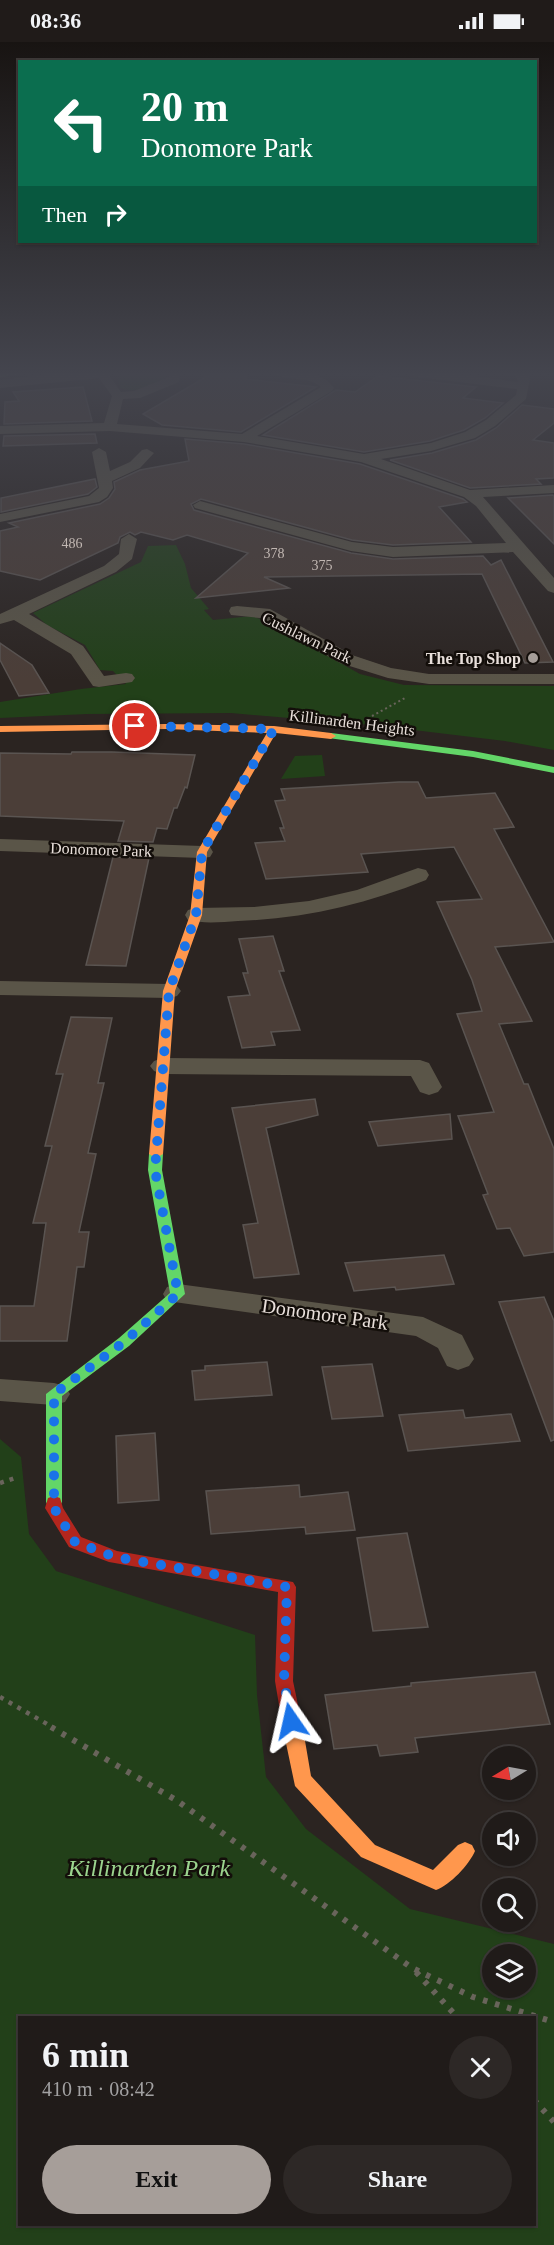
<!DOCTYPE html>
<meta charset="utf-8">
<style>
:root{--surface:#201b19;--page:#2d2826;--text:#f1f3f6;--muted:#a2a1a2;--line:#3d3938;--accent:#a69e99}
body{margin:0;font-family:Georgia,serif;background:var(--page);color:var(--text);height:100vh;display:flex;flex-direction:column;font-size:22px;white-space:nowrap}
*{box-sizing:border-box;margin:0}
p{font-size:20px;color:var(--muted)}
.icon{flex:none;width:33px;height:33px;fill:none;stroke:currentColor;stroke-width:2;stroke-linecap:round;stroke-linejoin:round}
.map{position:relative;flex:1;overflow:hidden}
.details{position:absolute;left:18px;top:1974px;width:518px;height:210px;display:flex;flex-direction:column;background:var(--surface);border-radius:0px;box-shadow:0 2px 4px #0004,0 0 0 2px var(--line)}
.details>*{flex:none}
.top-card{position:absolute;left:18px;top:18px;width:519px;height:183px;border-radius:0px;box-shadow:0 2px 4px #0004,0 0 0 2px var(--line);background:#0b6e4f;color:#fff;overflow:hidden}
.needle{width:39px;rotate:260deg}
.buttons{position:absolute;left:482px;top:1704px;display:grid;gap:12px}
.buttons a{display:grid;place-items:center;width:54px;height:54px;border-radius:50%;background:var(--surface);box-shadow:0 2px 4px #0004,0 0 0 2px var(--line);font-size:30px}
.pin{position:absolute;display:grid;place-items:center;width:51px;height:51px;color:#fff;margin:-26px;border:3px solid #fff;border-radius:50%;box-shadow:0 2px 6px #0007}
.me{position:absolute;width:66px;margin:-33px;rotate:349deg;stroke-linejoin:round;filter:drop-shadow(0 0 4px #0008)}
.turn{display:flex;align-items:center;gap:21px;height:126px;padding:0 24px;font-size:27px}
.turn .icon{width:78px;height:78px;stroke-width:2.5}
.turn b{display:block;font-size:42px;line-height:51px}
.then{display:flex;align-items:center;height:57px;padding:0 24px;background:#0003;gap:12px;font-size:22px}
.round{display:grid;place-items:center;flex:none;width:63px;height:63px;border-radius:32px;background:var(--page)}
.overview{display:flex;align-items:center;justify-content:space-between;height:102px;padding:0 24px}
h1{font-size:36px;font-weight:800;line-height:45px}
.action{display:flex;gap:12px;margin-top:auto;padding:12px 24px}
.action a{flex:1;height:69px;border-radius:36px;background:var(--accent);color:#111;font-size:24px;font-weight:800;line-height:69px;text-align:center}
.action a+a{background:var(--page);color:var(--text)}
.status{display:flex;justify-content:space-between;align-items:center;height:42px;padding:0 30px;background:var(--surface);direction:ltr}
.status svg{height:16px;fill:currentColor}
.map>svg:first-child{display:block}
</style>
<div class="status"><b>08:36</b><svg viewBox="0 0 49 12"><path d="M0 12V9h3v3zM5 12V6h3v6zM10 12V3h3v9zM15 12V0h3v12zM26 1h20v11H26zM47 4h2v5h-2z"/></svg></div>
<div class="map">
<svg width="554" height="2203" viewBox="0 0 554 2203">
<rect width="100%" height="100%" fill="#2b2421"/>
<!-- green -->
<g fill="#224019" fill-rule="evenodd">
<path d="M120,330h49v1c-9,13 -33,21 -48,15l-3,-8 4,-1 -6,-5z"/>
<polygon points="176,503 185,522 191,546 209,567 204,568 213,578 252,574 265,579 360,632 404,643 554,644 554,708 505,699 372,683 231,671 87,672 0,676 0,660 81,647 126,642 113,629 100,628 85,603 47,583 33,571 141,520 148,504"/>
<polygon points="322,713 325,734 281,737 295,714"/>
<path d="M0,1397l21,18 8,77 27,37 199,64 2,60 9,82 40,52 104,80 144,35v301h-554zM492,1912h33v34h-33zM20,1976h514v206h-514z"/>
</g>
<!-- building -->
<g fill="#4b3e38" stroke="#5a5451" stroke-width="1.5">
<polygon points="214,330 248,330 245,337 316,345 241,390 162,383 143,372"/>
<polygon points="378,334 476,345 463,356 503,361 485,376 464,388 430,399 364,410 263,393 336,348 355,350"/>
<polygon points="83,345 92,379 4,382 5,360 19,359 13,350"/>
<polygon points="522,363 554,367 554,381 533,398 554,401 554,436 536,437 541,442 470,446 390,418 432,411 476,398 496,386"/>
<polygon points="95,392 97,401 3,404 4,394"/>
<polygon points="185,397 244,402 360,422 463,457 467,460 439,465 471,500 393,503 352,498 201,457 191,462 194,468 351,511 393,517 483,514 491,523 501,518 553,620 525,621 482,532 264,535 289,546 196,556 248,511 187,493 173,498 141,490 135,493 130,490 120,495 118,501 40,538 0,529 0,489 18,485 9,481 100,462 109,456 115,447 114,440 140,428 189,419"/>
<polygon points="95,437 97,445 88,452 1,470 1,456"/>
<polygon points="553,453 554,455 554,502 508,456"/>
<polygon points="0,601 32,623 49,651 19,654 0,618"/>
<polygon points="72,710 112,710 195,713 187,746 185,745 177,766 174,766 167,787 157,786 153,800 118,799 124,779 0,774 0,711 71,712"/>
<polygon points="399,740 418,740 426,756 495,751 514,785 494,787 554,900 495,905 532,979 499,982 524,1042 528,1042 554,1107 554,1210 524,1214 510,1186 497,1187 483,1153 488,1152 458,1074 494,1070 457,972 482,969 472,938 437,860 482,857 454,805 361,812 368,830 266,837 255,801 285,799 280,786 284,786 275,759 285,758 281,747"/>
<polygon points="113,815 149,816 126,924 86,923"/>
<polygon points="273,894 284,929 279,929 300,988 271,990 275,1003 242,1006 228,955 250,953 243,931 248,931 239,897"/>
<polygon points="71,975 112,976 98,1041 104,1041 88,1111 96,1112 79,1190 89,1190 84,1225 77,1225 67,1299 0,1299 0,1264 34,1264 46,1181 33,1181 52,1104 45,1104 63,1032 56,1032"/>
<polygon points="315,1057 318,1073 266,1086 299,1232 254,1236 243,1183 258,1181 232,1066"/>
<polygon points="450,1072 452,1097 378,1104 369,1080"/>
<polygon points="444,1213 454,1242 396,1248 395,1245 354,1249 345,1221"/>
<polygon points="544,1255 554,1279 554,1398 551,1399 499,1260"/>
<polygon points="267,1320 272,1353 195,1358 192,1329 205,1328 205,1324"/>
<polygon points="372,1322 383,1374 332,1377 322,1325"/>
<polygon points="463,1368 465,1376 511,1372 520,1399 408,1409 399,1373"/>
<polygon points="155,1391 159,1458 118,1461 116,1394"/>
<polygon points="299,1443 300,1455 348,1450 355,1488 306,1492 305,1485 211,1492 206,1449"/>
<polygon points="407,1491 428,1585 373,1589 357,1496"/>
<polygon points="535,1630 550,1682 415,1696 418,1710 380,1714 377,1703 334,1707 325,1653 411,1644 411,1641"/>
</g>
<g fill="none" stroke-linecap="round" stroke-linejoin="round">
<!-- path-far2 -->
<polyline stroke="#69645b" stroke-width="2" stroke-dasharray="2 3" stroke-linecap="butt" points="372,674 405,656"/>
<!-- path-far1 -->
<g stroke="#69645b" stroke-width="4.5" stroke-dasharray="4 6" stroke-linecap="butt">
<polyline points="0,1441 18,1435"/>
<polyline points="0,1655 54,1686"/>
</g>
<!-- path -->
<g stroke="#69645b" stroke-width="6" stroke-dasharray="4.5 8" stroke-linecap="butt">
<polyline points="51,1685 176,1758 412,1926 473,1955 554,1980"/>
<polyline points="416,1930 458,1976"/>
<polyline points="534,2058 554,2080"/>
</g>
<!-- street -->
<g fill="#5a5548" fill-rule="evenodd">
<path d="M65,330h42l14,20 13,-1 35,-14 -1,-5h12l-1,10 -39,16 -17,1 -6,25 125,10 79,-47c-14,-12 -35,-5 -50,-15 22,0 49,-4 63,16l-2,3 -75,45 107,18 67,-11 34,-11 21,-12 30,-25 1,-6 -107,-13 -6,-4h39l75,10 -4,-10h12l4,7 -4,20 -31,27 -20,12 -44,13 -50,8 89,31 84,-5v8l-71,4 71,81v15l-6,-2 -35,-39 -120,5 -42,-6 -156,-43 -2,-3 7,-4 152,41 41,5 113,-4 -30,-37 -12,-9 -103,-35 -117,-20 -134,-11 -110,3v-8l104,-3 8,-27 -13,-18 -99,10v-8z"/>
<polygon points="99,406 106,410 110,429 130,420 142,408 147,407 154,411 140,426 112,439 113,446 107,455 99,460 0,480 0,472 89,454 99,446 92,410"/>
<polygon points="129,492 137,497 132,517 116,530 29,572 83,604 104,634 126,631 132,632 135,636 132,640 99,645 93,644 71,612 14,578 0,582 0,572 104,524 119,512 121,497"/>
<polygon points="237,564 270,567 352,613 391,626 429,632 554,632 554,642 429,642 388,636 340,621 260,576 231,573 229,569 231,565"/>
<polygon points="0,797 202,804 210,805 213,810 210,815 202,816 0,809"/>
<path d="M418,826l8,2 3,5 -3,5c-60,24 -123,39 -188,41 -16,1 -34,3 -50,-1l-3,-5 3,-5 8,-2 57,-1 56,-6 48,-11z"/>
<polygon points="0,939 169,942 177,944 181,949 177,954 169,956 0,953"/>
<polygon points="163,1016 420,1018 429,1021 442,1045 438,1050 429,1053 420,1050 411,1034 163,1032 154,1029 150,1024 154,1019"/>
<polygon points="178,1242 423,1275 462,1293 474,1317 469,1324 458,1328 447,1324 438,1306 416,1294 167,1259 163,1252 167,1245"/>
<polygon points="0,1337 54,1341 65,1344 70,1352 65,1360 54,1363 0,1359"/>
</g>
<!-- fast -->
<g fill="#63d668" fill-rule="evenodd">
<polygon points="25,330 22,332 0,335 0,331"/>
<polygon points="331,691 473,709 554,725 554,731 473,715 328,696 328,692"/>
<polygon points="156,1108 163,1112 162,1128 185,1252 129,1304 62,1354 62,1460 60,1464 54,1466 48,1464 46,1460 46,1352 119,1296 170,1251 148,1128 149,1112"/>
</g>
<!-- slow -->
<g fill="#ff974d" fill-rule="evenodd">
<polygon points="166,682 274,684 331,691 336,694 331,697 276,691 207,810 202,873 175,949 163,1112 156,1116 149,1112 163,949 190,873 197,810 267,691 166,687 0,690 0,684"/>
<path d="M293,1679l7,2 3,6 8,47 64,69 58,25 25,-25 7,-3 7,3 3,6c-6,14 -25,34 -39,39l-75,-33 -66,-71 -12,-57 3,-6z"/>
</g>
<!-- jam -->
<polygon fill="#b3261e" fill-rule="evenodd" points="54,1454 60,1456 63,1466 81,1495 117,1509 293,1540 296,1545 293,1639 303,1687 300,1693 293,1695 286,1693 283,1687 275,1639 278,1550 109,1520 69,1505 45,1466 48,1456"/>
</g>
<!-- sky -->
<linearGradient id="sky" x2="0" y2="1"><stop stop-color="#181412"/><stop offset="0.52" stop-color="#44454e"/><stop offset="1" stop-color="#44454e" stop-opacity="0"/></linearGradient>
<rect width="554" height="639" fill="url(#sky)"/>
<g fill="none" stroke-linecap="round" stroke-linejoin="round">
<!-- route -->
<polyline stroke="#1a73e8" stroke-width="10" stroke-dasharray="0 18" points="135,684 274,687 202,810 196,873 169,949 155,1128 178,1252 124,1300 54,1352 54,1466 75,1500 115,1515 287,1545 284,1639 291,1679"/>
</g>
<!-- markers -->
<circle fill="#a69e99" stroke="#130e0a" stroke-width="2" cx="533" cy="616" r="6"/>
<g text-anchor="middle" stroke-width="5" stroke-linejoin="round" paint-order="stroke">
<!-- far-number labels -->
<g font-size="14" fill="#c1b7b2">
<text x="72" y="506">486</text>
<text x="274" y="516">378</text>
<text x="322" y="528">375</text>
</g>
<!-- far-street labels -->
<g font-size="16" fill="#e8dfda" stroke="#130e0a">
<text transform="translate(307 595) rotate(26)" y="6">Cushlawn Park</text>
<text transform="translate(352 680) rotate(7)" y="6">Killinarden Heights</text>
<text transform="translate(101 807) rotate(2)" y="6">Donomore Park</text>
</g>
<!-- far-poi labels -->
<g font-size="16" font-weight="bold" fill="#e8dfda" stroke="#130e0a" text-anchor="end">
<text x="521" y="622">The Top Shop</text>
</g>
<!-- street labels -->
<g font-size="20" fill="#e8dfda" stroke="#130e0a">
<text transform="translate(325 1272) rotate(8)" y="7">Donomore Park</text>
</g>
<!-- near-park labels -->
<g font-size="24" font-style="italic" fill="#9bd48e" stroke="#130e0a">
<text x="149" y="1834">Killinarden Park</text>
</g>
</g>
</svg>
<div class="buttons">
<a><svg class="needle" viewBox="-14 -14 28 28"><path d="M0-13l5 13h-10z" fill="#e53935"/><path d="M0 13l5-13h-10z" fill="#a2a1a2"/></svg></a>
<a><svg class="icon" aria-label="sound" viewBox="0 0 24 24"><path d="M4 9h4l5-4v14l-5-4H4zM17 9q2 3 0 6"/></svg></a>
<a><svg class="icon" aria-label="search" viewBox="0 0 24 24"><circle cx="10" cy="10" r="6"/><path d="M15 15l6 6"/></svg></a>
<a><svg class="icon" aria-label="layers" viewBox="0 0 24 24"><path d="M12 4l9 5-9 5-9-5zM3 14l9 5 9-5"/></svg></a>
</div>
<div class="pin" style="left:135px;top:684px;background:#d93025"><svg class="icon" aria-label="arrive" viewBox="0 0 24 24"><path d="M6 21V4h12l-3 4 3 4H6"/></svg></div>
<svg class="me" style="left:291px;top:1679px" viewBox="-20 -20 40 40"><path d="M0-17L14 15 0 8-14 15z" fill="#1a73e8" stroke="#fff" stroke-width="4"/></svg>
<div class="top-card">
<div class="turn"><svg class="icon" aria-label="left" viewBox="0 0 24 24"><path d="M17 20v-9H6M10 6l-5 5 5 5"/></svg><div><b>20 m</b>Donomore Park</div></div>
<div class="then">Then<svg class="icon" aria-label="right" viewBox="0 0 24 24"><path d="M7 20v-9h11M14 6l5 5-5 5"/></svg></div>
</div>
<section class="details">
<div class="overview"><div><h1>6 min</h1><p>410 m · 08:42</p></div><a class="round"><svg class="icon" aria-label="close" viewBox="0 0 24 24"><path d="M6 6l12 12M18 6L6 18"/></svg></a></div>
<div class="action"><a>Exit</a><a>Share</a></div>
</section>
</div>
